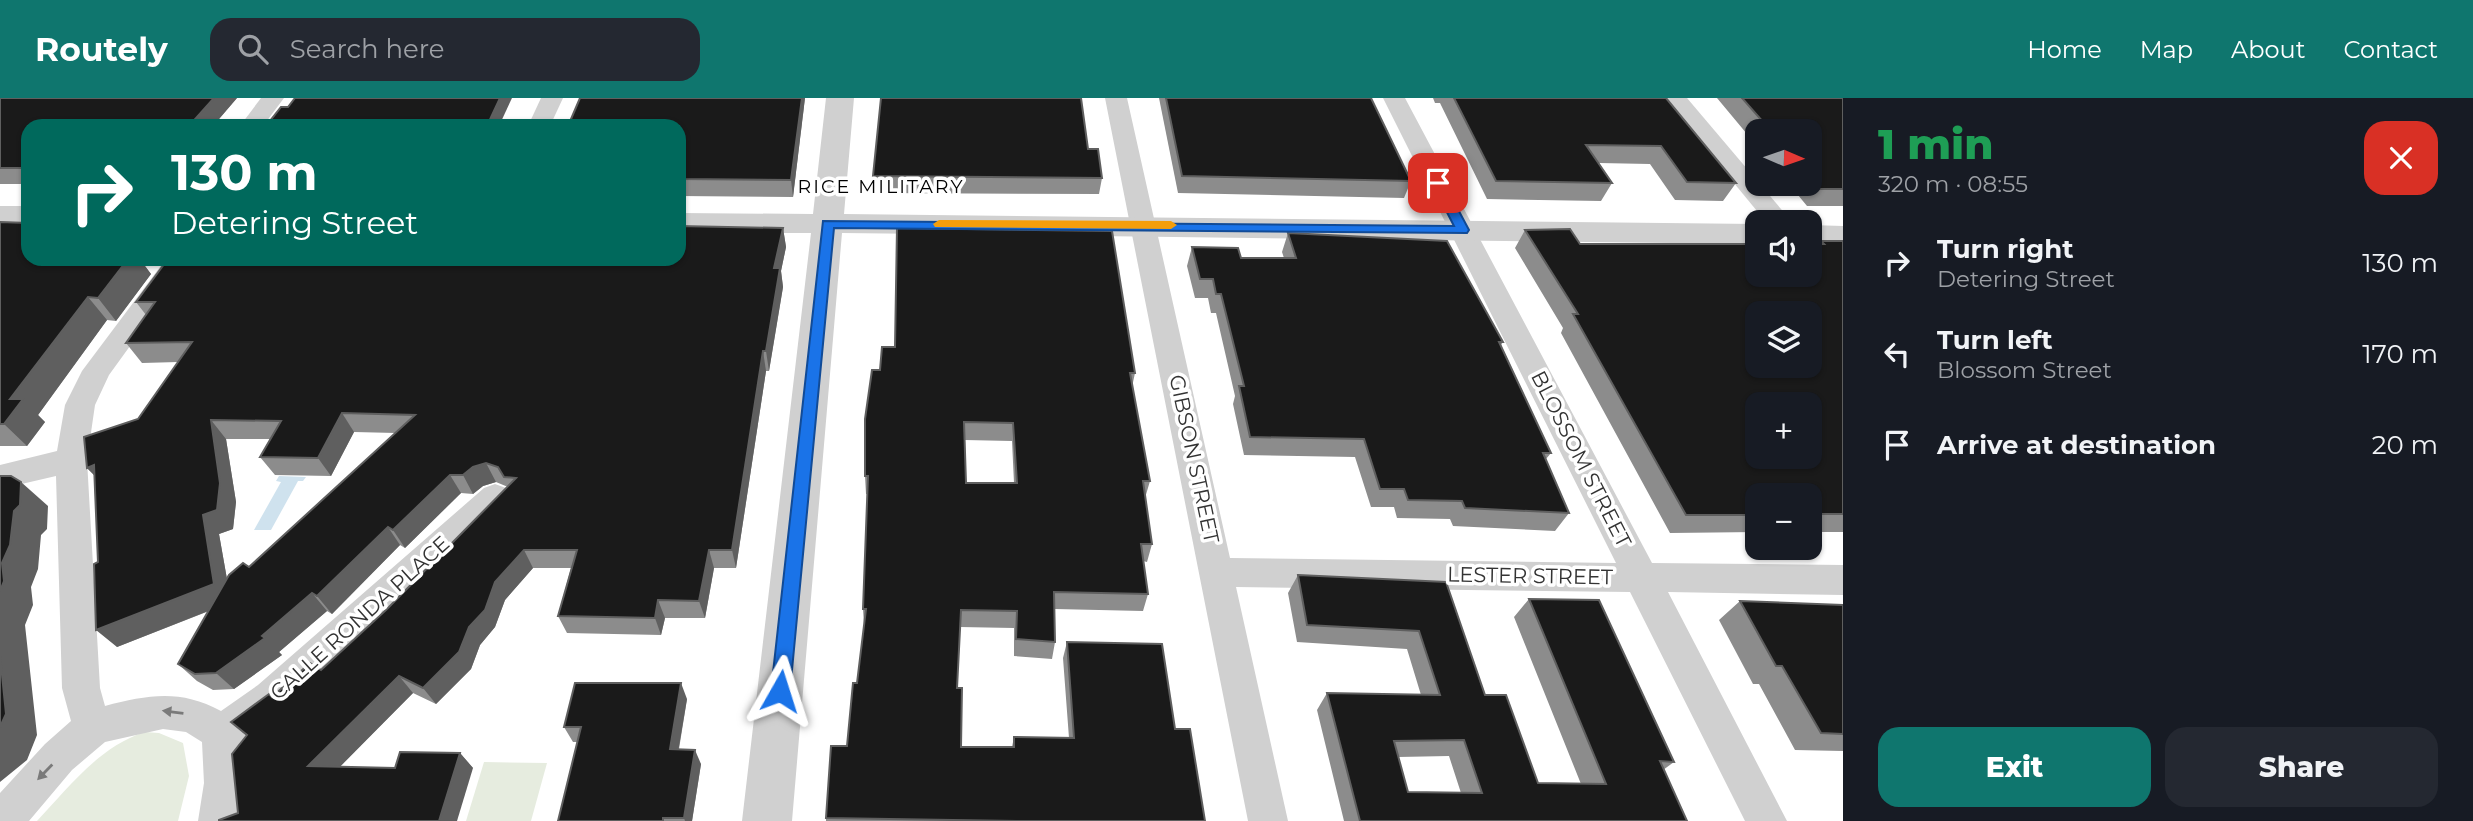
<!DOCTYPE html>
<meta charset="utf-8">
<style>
:root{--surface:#171b24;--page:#242831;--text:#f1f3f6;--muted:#9ea1a6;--accent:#0f766e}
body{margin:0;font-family:Montserrat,sans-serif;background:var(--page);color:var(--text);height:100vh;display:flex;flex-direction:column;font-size:26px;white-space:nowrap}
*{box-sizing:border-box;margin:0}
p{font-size:23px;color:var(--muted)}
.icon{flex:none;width:38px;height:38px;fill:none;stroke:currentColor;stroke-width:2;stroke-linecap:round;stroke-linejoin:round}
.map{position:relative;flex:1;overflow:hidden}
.sheet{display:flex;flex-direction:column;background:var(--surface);width:630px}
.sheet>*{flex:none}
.banner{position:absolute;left:21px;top:21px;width:665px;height:147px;border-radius:21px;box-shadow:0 2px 5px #0004;background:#00695c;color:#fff;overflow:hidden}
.needle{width:46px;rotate:92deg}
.tools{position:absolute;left:1745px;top:21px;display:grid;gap:14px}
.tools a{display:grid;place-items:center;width:77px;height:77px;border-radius:14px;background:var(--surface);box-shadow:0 2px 5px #0004;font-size:35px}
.pin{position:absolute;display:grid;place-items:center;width:60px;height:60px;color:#fff;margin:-30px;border-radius:14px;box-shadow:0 4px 10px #0006}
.me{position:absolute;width:77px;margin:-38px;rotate:6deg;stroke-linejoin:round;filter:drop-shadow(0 0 5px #0008)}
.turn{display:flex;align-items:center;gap:24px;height:147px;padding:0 35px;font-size:32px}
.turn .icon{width:91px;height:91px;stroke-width:2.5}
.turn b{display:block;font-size:49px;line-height:60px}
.round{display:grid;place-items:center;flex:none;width:74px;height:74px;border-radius:21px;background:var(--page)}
.summary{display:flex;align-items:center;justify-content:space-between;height:119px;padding:0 35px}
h1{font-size:42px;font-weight:800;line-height:52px;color:#1e9e55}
.primary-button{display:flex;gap:14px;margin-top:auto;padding:14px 35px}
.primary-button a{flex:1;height:80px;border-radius:21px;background:var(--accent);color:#fff;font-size:28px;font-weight:800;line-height:80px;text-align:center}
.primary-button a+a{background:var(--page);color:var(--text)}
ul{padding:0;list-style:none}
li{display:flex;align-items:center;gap:21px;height:91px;padding:0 35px}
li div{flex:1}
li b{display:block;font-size:26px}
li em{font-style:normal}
header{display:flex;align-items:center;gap:42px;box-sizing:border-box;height:98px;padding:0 35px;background:var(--accent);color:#fff}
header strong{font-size:33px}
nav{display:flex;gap:38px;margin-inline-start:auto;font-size:24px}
.search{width:490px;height:63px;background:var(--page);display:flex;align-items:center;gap:18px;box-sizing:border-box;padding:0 24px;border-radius:21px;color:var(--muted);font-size:26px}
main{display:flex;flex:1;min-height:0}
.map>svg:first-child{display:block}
</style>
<header>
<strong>Routely</strong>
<div class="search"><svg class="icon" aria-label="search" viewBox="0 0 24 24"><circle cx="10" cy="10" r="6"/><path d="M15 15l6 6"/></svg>Search here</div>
<nav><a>Home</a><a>Map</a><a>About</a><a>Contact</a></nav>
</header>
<main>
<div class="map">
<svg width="1843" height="723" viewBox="0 0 1843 723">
<rect width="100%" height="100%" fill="#fff"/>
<!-- green -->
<g fill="#e6ecdf">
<path d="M145,634l14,1 24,10 6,33 -11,45h-141c32,-34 63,-75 108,-89z"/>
<polygon points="484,664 547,665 531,723 466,723"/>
</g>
<!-- water -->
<polygon fill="#cfe2ee" points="279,378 306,379 303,383 298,383 271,432 254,432 281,384 276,383"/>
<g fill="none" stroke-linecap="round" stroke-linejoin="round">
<!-- minor -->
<g fill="#d0d0d0" fill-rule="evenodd">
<polygon points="261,0 284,0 263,28 240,28"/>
<polygon points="541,0 563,0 550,28 528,28"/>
<polygon points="1105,0 1127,0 1230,460 1616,465 1383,0 1405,0 1652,465 1843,467 1843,497 1668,494 1787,723 1745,723 1630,494 1236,489 1288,723 1248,723"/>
<polygon points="1664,0 1687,0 1792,124 1766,124"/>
<path d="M166,161h27l-84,116 -14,30 -8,55 13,228 5,18c43,-11 75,-17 116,5l37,-26 226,-197 11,-4 11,4 5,9 -5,9 -222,203 -43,32 3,42 -6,38h-40l6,-38 -2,-41 -16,-10 -23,-3 -58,13 -33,28 -43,51h-29v-28l45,-49 26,-23 -9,-33 -6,-212 -56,13v-24l57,-14 8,-46 17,-34z"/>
</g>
<!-- tertiary -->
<g fill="#d0d0d0" fill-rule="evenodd">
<polygon points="826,0 854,0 844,116 1757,126 1757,146 842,135 792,723 742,723 811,135 679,135 679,115 813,116"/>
<rect x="0" y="108" width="28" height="18"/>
<polygon points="1810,127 1843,128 1843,148 1810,147"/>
</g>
</g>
<!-- wall -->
<g fill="#8c8c8c" fill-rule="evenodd">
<polygon points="0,0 237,0 213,28 28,28 28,86 0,86"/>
<polygon points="805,0 793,99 679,98 679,28"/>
<polygon points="1159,0 1371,0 1411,83 1404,100 1178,95"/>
<polygon points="1433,0 1666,0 1736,85 1723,103 1675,102 1650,66 1599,65 1612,85 1601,103 1487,101 1440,5 1435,5"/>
<polygon points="1717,0 1843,0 1843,108 1807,108 1789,86 1810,86 1810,33 1757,33 1757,48"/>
<polygon points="1088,51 1102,80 1099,96 874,95 873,78"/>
<polygon points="0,124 28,161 145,161 142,164 151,176 116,223 107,222 38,317 45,324 27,348 0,348"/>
<path d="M783,130l3,19 -5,24 2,16 -14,84h-3l-30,197h-22l-9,50h-40l-4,17 -94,-2 -9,-17 13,-48h-38l-28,32 -10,27 -15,18 -9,24 -35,35 -23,-11 -74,74 56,1 65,-15 13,15 -235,45 8,-78 -15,-13 41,-25 49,-27 66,-61 121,-122 -12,-5 -13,4 -10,8 -12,-1 -56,55 -5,-3 -68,69 -5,-3 -48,41 3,3 -48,34 -21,1 -16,-9 -19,-17 31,-53 -92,36 -19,-85 -4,-87 -7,-7 51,-49 40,-57 -36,1 -16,-20 20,-28 -10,-13zM354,334l42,1 -147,134 -22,12 -8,-45 14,-5 3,-27 -10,-63h44l-10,18 15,18 56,1z"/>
<polygon points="1525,132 1580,146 1818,146 1821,143 1843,143 1843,434 1810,434 1810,397 1757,397 1757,434 1670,435 1561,235 1563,230 1515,150"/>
<polygon points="1288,135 1503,244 1501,247 1551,355 1546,361 1569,415 1555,433 1453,428 1450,421 1397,420 1394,409 1371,409 1355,359 1244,357 1233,306 1235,298 1216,215 1211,215 1208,200 1195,200 1187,168 1192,149 1241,160 1284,160 1282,154"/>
<path d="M872,272l263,3 -3,14 18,94 -5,17 7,46 -5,18 -4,-1 5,33 -5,17 -88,-2v33l-3,17 -38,-3v-28l-54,-1 -3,61 4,59h51l2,-10 55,1 -6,-80 4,-16 108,87 30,92h-379v-3l21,-72 10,-63 7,-58 -1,-16 5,-115h-2l-1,-18zM965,342l47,1 2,42h-48z"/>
<path d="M1298,477l148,7 39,113 53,88 43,1 -67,-167 15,-18 145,163 -11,8 24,51h-343l-27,-111 10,-17 94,2 -14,-46 -110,-7 -9,-49zM1449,658l12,37 -53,-1 -10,-35z"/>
<polygon points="1740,503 1843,507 1843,653 1795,652 1759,586 1753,586 1719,522"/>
<polygon points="687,601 679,651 701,666 692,723 558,723 577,644 573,644 564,629"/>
</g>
<!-- shaded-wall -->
<g fill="#5f5f5f">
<polygon points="214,0 237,0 213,28 189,28"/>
<polygon points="500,0 512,0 499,28 487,28"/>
<polygon points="802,0 805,0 793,99 791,82"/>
<polygon points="783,130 786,149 781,173 783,189 769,273 766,253 774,170"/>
<polygon points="121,161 145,161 142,164 151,176 116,223 98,200"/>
<polygon points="88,199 107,222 38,317 45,324 27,348 4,326 10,301"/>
<polygon points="763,253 766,273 736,470 732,452"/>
<polygon points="342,315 354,334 331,378 318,360"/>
<polygon points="211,322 226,341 236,404 233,431 219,436 231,504 117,549 96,532 203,417"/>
<polygon points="486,365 496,384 483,388 473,396 463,377 473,369"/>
<polygon points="94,367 105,388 87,370"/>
<polygon points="450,377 461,395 405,450 393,432"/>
<polygon points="21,384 48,408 47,431 41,437 38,471 31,489 33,507 25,527 37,637 27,662 0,684 0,493 2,465"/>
<polygon points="388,429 400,447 332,516 317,498"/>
<polygon points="524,452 533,470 505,502 495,529 480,547 471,571 436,606 423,590 469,529 495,484"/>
<polygon points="709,452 714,470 705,520 699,503"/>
<polygon points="312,495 327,513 279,554 282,557 234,591 216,575 262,538"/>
<polygon points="658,502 665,520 661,537 655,520"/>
<polygon points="399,578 413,595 325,684 308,668"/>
<polygon points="681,585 687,601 676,666 670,651"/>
<polygon points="695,652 701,666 692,723 685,723 684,720"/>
<polygon points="460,655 473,670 457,723 439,723"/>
</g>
<!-- building -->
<g fill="#1a1a1a" stroke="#5f5f5f" stroke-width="2" fill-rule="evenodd">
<polygon points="0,0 214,0 189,28 28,28 28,70 0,70"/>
<polygon points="295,0 500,0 487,28 266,28 281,9 288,9"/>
<polygon points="580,0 802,0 791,82 679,81 679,28 568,28"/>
<polygon points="881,0 1081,0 1088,51 1098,51 1102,80 873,78"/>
<polygon points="1166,0 1371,0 1411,83 1182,78"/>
<polygon points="1454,0 1666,0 1736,85 1687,84 1661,48 1586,47 1612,85 1496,83"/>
<polygon points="1742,0 1843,0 1843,91 1820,91 1810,78 1810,33 1771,33"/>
<polygon points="0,124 28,125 28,161 128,161 98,200 88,199 10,301 23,301 4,326 0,326"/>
<polygon points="679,128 783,130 774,170 780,170 766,253 763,253 732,452 709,452 699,503 658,502 655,520 558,518 577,452 524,452 495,484 485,512 469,529 459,554 423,590 399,578 308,668 395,670 400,654 460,655 439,723 219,723 219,722 238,715 232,656 247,637 231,624 269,596 272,599 310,565 321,572 387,511 516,380 504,379 498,369 486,365 473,369 463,377 450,377 393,432 388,429 317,498 312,495 262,538 265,540 216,575 195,576 178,566 229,477 243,465 249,469 415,317 342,315 318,360 260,359 281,323 211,322 220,385 217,412 203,417 214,486 96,532 94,466 98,464 94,367 87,370 84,339 138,321 192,244 126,245 155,204 136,204 168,161 679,161"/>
<path d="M897,130l215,3 23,142h-5l20,108h-7l9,63h-11l7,50 -94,-2 1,50 -39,-3 1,-28 -56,-1 -4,78h5l-1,59h53v-10l60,1 -7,-96 95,2 13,85h15l15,92h-188l-191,-3 5,-72h16l6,-63h4l9,-74h-3l5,-133h-3v-57l7,-49h8l2,-23h13zM964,324l49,1 4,60h-51z"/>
<path d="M1570,131l10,15h177v31h53v-31h14l-3,-3h22v273h-33v-19h-53v20h-71l-113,-201h5l-53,-84zM1757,215h53v53h-53zM1757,306h53v53h-53z"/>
<polygon points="1288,135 1447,143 1503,244 1499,244 1551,355 1543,355 1569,415 1465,410 1462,403 1408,402 1404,391 1380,391 1364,341 1250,339 1239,288 1244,288 1221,196 1216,196 1213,181 1200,181 1192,149 1238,150 1241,160 1296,160"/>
<polygon points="0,378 11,378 21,384 20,407 14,413 10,447 2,465 4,483 0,493"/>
<path d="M1298,477l148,7 39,113h21l32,88 68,1 -77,-185 70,1 75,162 -14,-1 27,60h-327l-33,-128 113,2 -21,-64 -112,-6zM1464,642l18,53 -74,-1 -14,-51z"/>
<polygon points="1740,503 1843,507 1843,636 1821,635 1782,568 1776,568"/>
<polygon points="0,557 6,616 0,629"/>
<polygon points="575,585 681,585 670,651 695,652 684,720 663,720 663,723 558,723 581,629 564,629"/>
</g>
<!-- one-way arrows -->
<defs><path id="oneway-solid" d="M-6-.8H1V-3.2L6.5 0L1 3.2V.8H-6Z" transform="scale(1.75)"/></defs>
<g fill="#7a7a7a">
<use href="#oneway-solid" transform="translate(173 614) rotate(-173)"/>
<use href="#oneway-solid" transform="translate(45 674) rotate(134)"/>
</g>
<!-- route -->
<polygon fill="#1a73e8" stroke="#114b97" stroke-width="2" points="1434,82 1444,85 1469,132 1467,135 834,130 790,593 787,599 780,602 773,599 771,593 823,123 1454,128 1432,85"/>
<!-- slow -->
<polygon fill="#f59e0b" points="939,122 1171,123 1177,127 1171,131 935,129 933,126"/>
<g text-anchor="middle" stroke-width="7" stroke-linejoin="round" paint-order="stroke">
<!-- far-neighbourhood labels -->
<g font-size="19" letter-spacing="2" fill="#000" stroke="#fff">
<text x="881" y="95">RICE MILITARY</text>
</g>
<!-- street labels -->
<g font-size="21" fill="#333" stroke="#fff">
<text transform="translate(1194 361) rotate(78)" y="7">GIBSON STREET</text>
<text transform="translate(1581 361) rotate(63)" y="7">BLOSSOM STREET</text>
<text transform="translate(1530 478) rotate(1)" y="7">LESTER STREET</text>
<text transform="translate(360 520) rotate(-42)" y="7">CALLE RONDA PLACE</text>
</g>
</g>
</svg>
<div class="tools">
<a><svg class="needle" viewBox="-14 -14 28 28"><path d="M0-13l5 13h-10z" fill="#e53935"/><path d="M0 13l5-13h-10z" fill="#9ea1a6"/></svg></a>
<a><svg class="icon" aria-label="sound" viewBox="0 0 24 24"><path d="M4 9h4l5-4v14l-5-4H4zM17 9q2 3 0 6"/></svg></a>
<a><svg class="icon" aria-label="layers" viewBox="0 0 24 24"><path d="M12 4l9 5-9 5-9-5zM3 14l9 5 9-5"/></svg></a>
<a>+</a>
<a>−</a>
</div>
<div class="pin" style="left:1438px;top:85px;background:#d93025"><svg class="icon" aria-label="arrive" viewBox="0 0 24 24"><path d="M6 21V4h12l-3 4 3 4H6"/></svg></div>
<svg class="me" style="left:780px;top:593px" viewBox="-20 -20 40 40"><path d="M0-17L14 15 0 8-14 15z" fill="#1a73e8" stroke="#fff" stroke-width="4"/></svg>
<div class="banner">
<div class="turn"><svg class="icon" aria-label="right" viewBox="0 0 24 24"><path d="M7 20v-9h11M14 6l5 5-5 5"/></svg><div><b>130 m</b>Detering Street</div></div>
</div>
</div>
<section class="sheet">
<div class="summary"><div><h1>1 min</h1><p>320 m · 08:55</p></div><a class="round" style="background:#d93025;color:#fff"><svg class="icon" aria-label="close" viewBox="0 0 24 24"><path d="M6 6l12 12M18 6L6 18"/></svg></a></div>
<ul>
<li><svg class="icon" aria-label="right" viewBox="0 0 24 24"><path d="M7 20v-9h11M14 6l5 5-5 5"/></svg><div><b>Turn right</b><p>Detering Street</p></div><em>130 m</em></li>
<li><svg class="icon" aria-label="left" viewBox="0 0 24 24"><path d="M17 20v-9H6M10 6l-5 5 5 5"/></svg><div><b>Turn left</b><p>Blossom Street</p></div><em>170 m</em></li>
<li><svg class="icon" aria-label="arrive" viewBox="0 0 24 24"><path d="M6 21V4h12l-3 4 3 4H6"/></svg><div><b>Arrive at destination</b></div><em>20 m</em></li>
</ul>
<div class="primary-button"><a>Exit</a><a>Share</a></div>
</section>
</main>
